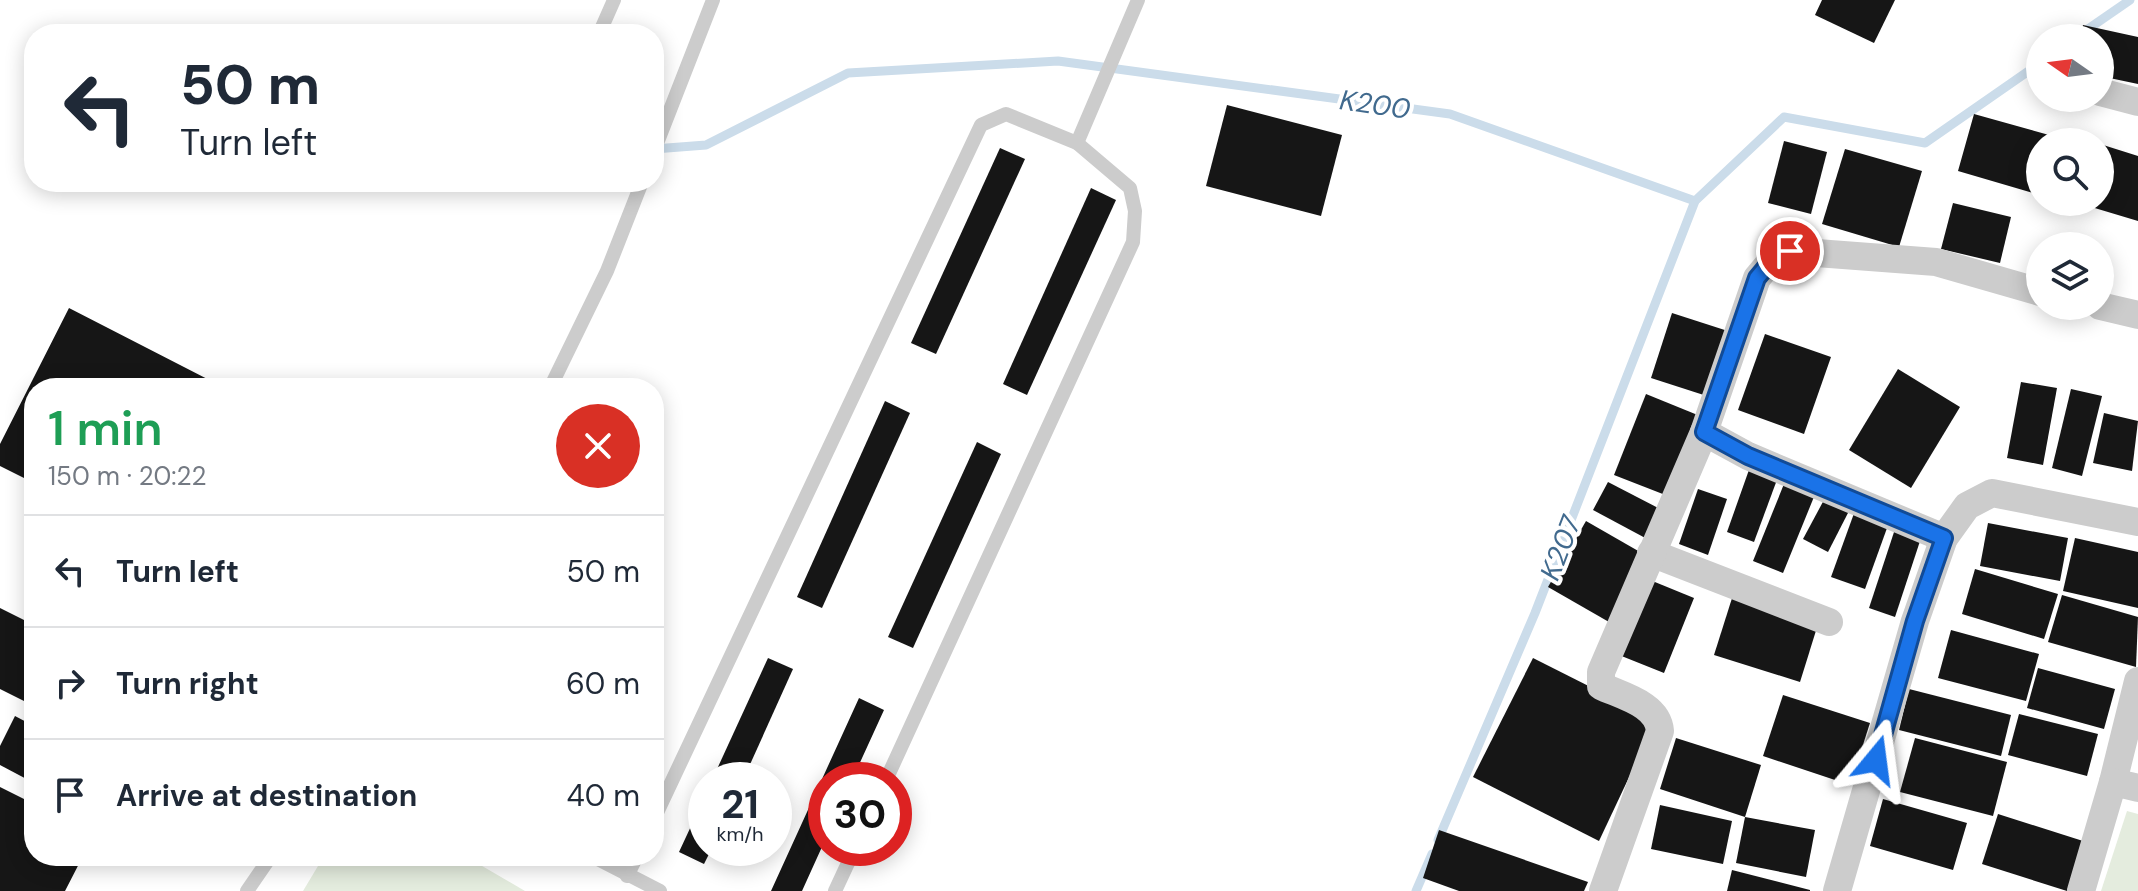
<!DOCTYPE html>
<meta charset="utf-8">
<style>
:root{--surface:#fff;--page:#f6f6f7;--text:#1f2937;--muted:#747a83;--line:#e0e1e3}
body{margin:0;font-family:"DM Sans",sans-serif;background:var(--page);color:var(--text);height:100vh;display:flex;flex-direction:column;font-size:30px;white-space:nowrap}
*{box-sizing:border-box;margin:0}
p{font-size:26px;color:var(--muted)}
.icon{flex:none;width:44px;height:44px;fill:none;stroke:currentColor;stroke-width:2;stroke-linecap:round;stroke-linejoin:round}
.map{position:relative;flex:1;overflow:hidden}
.details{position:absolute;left:24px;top:378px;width:640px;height:488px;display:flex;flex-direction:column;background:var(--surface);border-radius:32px;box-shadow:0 4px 20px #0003}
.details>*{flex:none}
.guide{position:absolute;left:24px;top:24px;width:640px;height:168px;border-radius:32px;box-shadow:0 4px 20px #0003;background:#fff;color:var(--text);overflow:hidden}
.needle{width:52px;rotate:284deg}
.tools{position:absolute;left:2026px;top:24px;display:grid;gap:16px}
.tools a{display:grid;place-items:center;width:88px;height:88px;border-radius:50%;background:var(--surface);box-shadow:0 4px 20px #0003;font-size:40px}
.speed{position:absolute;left:688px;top:762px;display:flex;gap:16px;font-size:40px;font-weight:700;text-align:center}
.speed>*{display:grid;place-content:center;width:104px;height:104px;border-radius:50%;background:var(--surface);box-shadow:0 4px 20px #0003;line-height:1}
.speed small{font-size:20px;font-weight:400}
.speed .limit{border:12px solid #d22;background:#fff;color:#111}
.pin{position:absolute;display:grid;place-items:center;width:68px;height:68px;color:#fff;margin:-34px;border:4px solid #fff;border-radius:50%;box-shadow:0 2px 8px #0007}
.me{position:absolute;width:88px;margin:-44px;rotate:16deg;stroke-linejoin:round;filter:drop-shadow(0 0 6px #0008)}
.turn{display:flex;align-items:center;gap:28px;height:168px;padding:0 24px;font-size:36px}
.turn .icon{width:104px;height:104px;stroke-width:2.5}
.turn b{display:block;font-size:56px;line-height:68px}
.round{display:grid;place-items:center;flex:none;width:84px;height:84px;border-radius:42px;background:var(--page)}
.head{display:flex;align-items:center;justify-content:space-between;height:136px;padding:0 24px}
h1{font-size:48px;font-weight:600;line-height:60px;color:#1e9e55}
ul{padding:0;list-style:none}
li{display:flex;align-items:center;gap:24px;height:112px;padding:0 24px;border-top:2px solid var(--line)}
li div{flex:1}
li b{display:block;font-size:30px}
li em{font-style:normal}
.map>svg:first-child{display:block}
</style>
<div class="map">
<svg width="2138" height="891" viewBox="0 0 2138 891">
<rect width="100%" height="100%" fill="#fff"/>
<!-- green -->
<g fill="#e4ecde">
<polygon points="2127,811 2138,814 2138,891 2101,891"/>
<polygon points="324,856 465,856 525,891 303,891"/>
</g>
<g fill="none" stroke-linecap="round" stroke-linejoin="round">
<!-- stream -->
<g stroke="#cbdcea" stroke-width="9">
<polyline points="2075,38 2130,0"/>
<polyline points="654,149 706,145 848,73 1058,61 1450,114 1695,201"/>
<polyline points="1438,840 1535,613 1695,201 1784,117 1925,143 2040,63"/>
<polyline points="1416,891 1432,854"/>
</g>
</g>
<!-- building -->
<g fill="#161616">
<polygon points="1822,0 1895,0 1874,43 1815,15"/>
<polygon points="2083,25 2138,37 2138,84 2100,76 2100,38 2080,38"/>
<polygon points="1227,105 1342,135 1321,216 1206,186"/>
<polygon points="1974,114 2049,135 2047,142 2040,142 2040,166 2033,193 1958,171"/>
<polygon points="1784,141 1827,152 1811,214 1768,203"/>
<polygon points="2100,144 2138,156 2138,221 2078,203 2100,202"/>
<polygon points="1000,148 1025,159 936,354 911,343"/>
<polygon points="1845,149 1922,171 1899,247 1822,224"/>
<polygon points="1091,188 1116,200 1027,395 1003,384"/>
<polygon points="1953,203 2011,217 2000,263 1941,249"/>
<polygon points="69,308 219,385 34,388 34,483 0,466 0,444"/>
<polygon points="1672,313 1734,333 1713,398 1651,378"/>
<polygon points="1765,334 1831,357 1804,434 1738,410"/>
<polygon points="1898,369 1960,407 1911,488 1849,450"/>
<polygon points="2021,382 2057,388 2043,465 2007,458"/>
<polygon points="2071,389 2102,396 2082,476 2052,468"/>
<polygon points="1646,394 1705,418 1673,498 1614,475"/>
<polygon points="885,401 910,413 822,608 797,597"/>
<polygon points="2104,413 2138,421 2132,471 2093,463"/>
<polygon points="977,442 1001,454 913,648 888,637"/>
<polygon points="1750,467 1778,477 1754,542 1727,532"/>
<polygon points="1788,474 1818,487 1783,573 1753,561"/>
<polygon points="1608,482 1664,511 1649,540 1593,510"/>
<polygon points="1698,489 1727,499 1708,555 1679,544"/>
<polygon points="1825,498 1849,511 1828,552 1803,539"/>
<polygon points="1857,505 1891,517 1865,589 1831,577"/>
<polygon points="1586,521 1647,556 1609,622 1548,587"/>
<polygon points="1897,523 1923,532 1895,617 1869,608"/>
<polygon points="1988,523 2068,538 2060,581 1980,566"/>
<polygon points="2075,538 2138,552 2138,608 2063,591"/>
<polygon points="1975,569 2058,594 2044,639 1962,614"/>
<polygon points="1650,580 1694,598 1664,673 1619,655"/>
<polygon points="1733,595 1819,621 1800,682 1714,655"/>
<polygon points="2062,595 2138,617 2136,667 2048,642"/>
<polygon points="0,608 34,625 34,706 0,689"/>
<polygon points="1951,630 2039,654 2026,701 1938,678"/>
<polygon points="768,658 793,669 743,780 712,780"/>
<polygon points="1533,658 1656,720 1599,841 1473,777"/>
<polygon points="2038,668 2115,689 2104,729 2027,708"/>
<polygon points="1909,689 2011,715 2001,756 1899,730"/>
<polygon points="1783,695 1870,723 1850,785 1763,756"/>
<polygon points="859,698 884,710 852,780 826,780 826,838 802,891 771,891"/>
<polygon points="2019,714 2098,734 2087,776 2008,755"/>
<polygon points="15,716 34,726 34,783 0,765 0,746"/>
<polygon points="1676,738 1761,765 1745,817 1660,789"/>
<polygon points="1915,738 2007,762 1993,816 1900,792"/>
<polygon points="0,787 34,804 34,856 83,856 65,891 0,891"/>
<polygon points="706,794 706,848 712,848 704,864 679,852"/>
<polygon points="1883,799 1967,823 1953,870 1870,846"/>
<polygon points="1660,805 1732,821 1723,864 1651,849"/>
<polygon points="1998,814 2083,841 2067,891 1982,864"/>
<polygon points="1745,817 1815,830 1806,877 1736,863"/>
<polygon points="1439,830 1588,882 1584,891 1459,891 1423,878"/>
<polygon points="1732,870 1810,890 1810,891 1727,891"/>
</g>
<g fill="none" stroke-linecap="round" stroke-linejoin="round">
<!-- service -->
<g stroke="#ccc" stroke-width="14">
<polyline points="599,34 614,0"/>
<polyline points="1077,143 1138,0"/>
<polyline points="654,151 713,0"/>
<polyline points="550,388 607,271 642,182"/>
<polyline points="654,819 981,125 1006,114 1077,143 1130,188 1135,211 1133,242 886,780"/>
<polyline points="592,856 660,891"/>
<polyline points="627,876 637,856"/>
<polyline points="247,891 271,856"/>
<polyline points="835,891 855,848"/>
</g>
<!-- minor -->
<g stroke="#ccc" stroke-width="28">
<polyline points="2100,92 2138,102"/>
<polyline points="2100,306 2138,315"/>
<polyline points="1704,432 1748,456 1944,538"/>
<polyline points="1651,553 1829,622"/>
<polyline points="2113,782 2138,681"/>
<path d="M1603,891l57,-160c-2,-27 -38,-35 -59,-45v-14l103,-240 53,-154 15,-18 18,-9 146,11 104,30"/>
<polyline points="1837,891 1915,621 1944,538 1967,506 1992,493 2138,522"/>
<polyline points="2081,891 2113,782 2138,788"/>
</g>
</g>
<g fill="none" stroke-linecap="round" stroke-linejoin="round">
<!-- route casing -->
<g stroke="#114b97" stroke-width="20">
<polyline id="route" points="1790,251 1772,260 1757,278 1704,432 1748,456 1944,538 1915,621 1876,760"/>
</g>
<!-- route -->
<use href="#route" stroke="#1a73e8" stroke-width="14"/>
</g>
<g text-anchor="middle" stroke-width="8" stroke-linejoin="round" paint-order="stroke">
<!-- water labels -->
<g font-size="28" font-style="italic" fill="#416a8e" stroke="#fff">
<text transform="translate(1375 104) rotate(8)" y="10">K200</text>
<text transform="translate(1560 548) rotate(-69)" y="10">K207</text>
</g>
</g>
</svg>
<div class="tools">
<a><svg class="needle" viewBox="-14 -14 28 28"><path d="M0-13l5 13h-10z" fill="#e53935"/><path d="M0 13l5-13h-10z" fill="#747a83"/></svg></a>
<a><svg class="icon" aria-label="search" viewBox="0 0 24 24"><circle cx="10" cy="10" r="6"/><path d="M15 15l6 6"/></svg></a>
<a><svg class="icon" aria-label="layers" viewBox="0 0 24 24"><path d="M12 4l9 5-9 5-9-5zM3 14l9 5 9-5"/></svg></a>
</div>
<div class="speed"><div>21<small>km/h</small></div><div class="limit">30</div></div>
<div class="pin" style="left:1790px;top:251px;background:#d93025"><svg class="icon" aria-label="arrive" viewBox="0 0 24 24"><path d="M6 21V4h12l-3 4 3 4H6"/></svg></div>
<svg class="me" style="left:1876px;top:760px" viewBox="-20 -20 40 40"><path d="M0-17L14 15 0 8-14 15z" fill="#1a73e8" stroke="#fff" stroke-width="4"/></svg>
<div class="guide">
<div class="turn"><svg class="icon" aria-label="left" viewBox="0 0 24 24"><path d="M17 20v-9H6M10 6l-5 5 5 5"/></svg><div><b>50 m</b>Turn left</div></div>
</div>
<section class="details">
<div class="head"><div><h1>1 min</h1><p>150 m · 20:22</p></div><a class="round" style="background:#d93025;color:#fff"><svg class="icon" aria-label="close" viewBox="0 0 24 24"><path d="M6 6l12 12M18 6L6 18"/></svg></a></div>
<ul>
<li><svg class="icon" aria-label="left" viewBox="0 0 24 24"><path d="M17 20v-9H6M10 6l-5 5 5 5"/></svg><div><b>Turn left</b></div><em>50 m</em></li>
<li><svg class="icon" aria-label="right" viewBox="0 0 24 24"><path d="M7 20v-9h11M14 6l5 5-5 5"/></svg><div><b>Turn right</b></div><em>60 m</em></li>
<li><svg class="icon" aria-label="arrive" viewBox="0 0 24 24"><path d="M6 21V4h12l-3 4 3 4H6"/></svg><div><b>Arrive at destination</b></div><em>40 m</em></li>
</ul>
</section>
</div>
